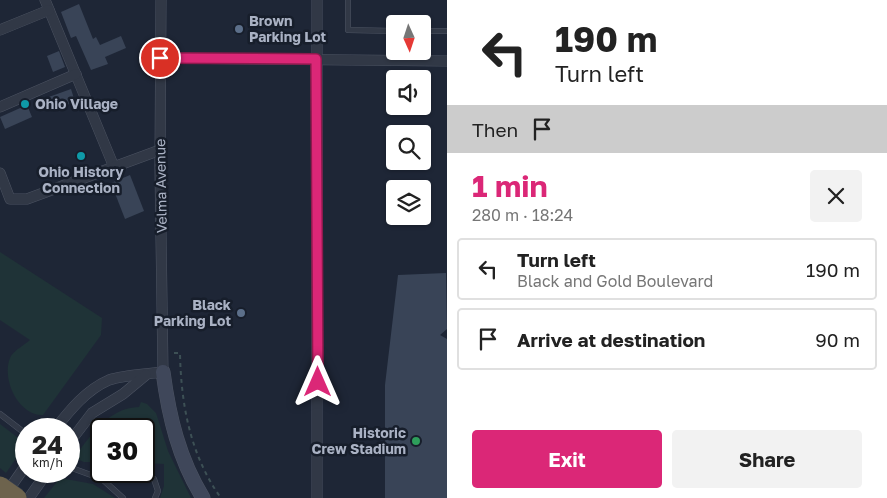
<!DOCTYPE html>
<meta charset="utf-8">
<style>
:root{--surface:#fff;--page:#f2f2f2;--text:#222;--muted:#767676;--line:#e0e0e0;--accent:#db2777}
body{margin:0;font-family:"Golos Text",sans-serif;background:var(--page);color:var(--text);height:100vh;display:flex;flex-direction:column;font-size:19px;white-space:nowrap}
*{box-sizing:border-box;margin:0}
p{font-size:16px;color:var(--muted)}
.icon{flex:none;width:28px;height:28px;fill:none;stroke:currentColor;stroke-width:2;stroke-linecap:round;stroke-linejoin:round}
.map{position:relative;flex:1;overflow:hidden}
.sheet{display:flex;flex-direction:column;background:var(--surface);width:440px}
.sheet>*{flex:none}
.banner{background:#fff;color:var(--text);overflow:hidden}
.needle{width:32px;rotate:177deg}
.tools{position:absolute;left:386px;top:15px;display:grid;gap:10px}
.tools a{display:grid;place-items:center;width:45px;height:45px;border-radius:5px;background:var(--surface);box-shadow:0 1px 4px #0004;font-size:25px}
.speed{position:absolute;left:15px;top:418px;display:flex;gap:10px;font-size:25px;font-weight:700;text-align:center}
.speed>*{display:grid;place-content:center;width:65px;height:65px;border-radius:50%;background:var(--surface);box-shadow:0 1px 4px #0004;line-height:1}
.speed small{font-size:12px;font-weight:400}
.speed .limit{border:2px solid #111;border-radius:8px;background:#fff;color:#111}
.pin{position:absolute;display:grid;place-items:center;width:42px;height:42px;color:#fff;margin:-21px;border:2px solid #fff;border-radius:50%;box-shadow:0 1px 5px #0007}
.me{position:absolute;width:55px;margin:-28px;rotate:0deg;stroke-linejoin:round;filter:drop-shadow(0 0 4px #0008)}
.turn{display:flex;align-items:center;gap:18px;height:105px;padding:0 25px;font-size:22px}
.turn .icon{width:65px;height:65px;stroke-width:2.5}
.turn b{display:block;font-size:35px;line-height:42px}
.then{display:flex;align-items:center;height:48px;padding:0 25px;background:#0003;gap:10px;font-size:19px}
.round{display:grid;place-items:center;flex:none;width:52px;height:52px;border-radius:5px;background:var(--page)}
.head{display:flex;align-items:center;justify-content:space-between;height:85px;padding:0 25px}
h1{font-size:30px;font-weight:700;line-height:38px;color:var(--accent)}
.action{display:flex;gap:10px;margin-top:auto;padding:10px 25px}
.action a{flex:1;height:58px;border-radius:5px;background:var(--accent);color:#fff;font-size:20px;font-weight:700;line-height:58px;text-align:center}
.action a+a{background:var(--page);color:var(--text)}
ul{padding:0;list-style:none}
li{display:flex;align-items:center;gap:15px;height:62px;margin:0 10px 8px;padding:0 15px;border:2px solid var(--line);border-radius:5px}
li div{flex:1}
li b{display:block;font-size:19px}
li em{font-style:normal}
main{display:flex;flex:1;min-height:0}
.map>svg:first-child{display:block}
</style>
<main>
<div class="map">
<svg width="447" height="498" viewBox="0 0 447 498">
<rect width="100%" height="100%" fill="#1e2636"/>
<!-- green -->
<g fill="#1f3337">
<path d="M0,252l102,66 -1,17 -58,80c-25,1 -43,-38 -32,-59 4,-6 13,-11 19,-16l-30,-20z"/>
<path d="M141,402l6,2 9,9 12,38 23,47h-31l4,-12v-22l-20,-1v-34h-43v33h-17l-10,-4c17,-23 34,-50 65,-51z"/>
<polygon points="0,424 26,444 6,473 0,468"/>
<polygon points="60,478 93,484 115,498 44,498"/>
</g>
<!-- building -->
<g fill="#394457">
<polygon points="79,4 93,39 96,37 100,45 121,36 126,48 105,57 108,64 91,70 76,36 71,38 61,12"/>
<polygon points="59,51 65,67 53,72 47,56"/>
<polygon points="71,89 75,102 51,111 46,98"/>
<polygon points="27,105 32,117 5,129 0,117"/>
<polygon points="130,175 144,211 125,219 111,183"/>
<polygon points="446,273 447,329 440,335 447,339 447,498 385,498 385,385 398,275"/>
</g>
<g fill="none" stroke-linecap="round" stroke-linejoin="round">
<!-- lane casing -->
<g stroke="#4c5362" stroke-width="6">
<g id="lane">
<polyline points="348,0 348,30 395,31"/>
<polyline points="422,31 447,31"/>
<polyline points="0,414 26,434"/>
<polyline points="69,467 102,479 143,477 154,479 158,491 155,498"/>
<polyline points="102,479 123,498"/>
</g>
</g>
<!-- street casing -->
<g stroke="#4c5362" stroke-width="11">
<g id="street">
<polyline points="45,0 114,167"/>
<polyline points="317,0 317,498"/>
<polyline points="0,30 49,10"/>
<polyline points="160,58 447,61"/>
<polyline points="0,107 76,74"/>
<polyline points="0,173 10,199 27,199 160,150"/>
<path d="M55,429c15,-19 31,-39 54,-49 14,-5 38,-6 54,-8l-3,-206 1,-166"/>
<polyline points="69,443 92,413 123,394 146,375"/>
<polyline points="5,495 26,465"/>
<polyline points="29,498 48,471"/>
</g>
</g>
<!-- secondary casing -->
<g stroke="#4c5362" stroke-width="15">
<path id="secondary" d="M163,372c6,45 16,87 40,126"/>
</g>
<!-- path -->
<path stroke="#3d5055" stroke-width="2" stroke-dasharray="4 4" stroke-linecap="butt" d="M174,353h6c1,51 10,102 41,145"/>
<!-- lane -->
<use href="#lane" stroke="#313846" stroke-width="5"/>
<!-- street -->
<use href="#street" stroke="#313846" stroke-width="10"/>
<!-- secondary -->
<use href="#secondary" stroke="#3f475a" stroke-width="14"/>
<!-- highway-bridge casing -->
<g stroke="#39404e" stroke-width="20" stroke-linecap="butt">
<polyline id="highway-bridge" points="0,486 17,498"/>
</g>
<!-- highway-bridge -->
<use href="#highway-bridge" stroke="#6d634d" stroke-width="19"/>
</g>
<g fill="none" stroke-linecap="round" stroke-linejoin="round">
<!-- route casing -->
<g stroke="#8e194d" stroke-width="12">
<polyline id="route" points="160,58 316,59 318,382"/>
</g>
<!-- route -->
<use href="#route" stroke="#db2777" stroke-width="9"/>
</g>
<!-- markers -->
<g fill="#5c6f8a" stroke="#171e2b" stroke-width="2">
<circle cx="239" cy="29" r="5"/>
<circle cx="241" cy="313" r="5"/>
</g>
<g fill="#0f9aa8" stroke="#171e2b" stroke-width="2">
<circle cx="25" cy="104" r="5"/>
<circle cx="81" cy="156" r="5"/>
</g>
<circle fill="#2e9e5b" stroke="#171e2b" stroke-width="2" cx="416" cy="441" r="5"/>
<g text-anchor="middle" stroke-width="5" stroke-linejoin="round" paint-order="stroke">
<!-- poi labels -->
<g font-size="14" font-weight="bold" fill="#aab2c4" stroke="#171e2b" text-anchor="start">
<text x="249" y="26">Brown<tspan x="249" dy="16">Parking Lot</tspan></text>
<text x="35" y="109">Ohio Village</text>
<text x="81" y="177" text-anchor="middle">Ohio History<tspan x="81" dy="16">Connection</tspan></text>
<text x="231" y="310" text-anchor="end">Black<tspan x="231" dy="16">Parking Lot</tspan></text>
<text x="406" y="438" text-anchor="end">Historic<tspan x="406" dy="16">Crew Stadium</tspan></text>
</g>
<!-- street labels -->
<g font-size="14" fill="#aab2c4" stroke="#171e2b">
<text transform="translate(161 186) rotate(-91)" y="5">Velma Avenue</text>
</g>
</g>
</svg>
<div class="tools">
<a><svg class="needle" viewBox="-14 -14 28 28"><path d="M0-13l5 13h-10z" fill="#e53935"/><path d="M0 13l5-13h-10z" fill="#767676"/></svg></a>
<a><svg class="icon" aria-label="sound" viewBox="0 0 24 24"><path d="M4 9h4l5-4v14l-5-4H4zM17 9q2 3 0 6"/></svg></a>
<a><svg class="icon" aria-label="search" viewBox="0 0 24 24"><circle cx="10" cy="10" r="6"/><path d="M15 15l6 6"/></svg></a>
<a><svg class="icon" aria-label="layers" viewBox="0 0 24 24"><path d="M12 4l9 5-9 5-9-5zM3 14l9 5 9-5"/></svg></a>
</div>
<div class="speed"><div>24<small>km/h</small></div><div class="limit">30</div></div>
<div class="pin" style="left:160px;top:58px;background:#d93025"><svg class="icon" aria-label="arrive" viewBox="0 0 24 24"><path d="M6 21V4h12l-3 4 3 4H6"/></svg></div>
<svg class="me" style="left:318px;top:382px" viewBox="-20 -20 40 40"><path d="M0-17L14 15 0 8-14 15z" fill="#db2777" stroke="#fff" stroke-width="4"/></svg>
</div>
<section class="sheet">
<div class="banner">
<div class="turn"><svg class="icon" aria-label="left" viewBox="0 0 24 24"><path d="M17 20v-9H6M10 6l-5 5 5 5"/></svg><div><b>190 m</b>Turn left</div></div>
<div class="then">Then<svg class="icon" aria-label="arrive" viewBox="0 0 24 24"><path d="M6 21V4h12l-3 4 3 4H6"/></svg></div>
</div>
<div class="head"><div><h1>1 min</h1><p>280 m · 18:24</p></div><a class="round"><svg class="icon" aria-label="close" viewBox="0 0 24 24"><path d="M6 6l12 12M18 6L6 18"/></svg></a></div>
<ul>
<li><svg class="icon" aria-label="left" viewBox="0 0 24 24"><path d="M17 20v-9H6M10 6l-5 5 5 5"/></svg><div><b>Turn left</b><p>Black and Gold Boulevard</p></div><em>190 m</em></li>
<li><svg class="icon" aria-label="arrive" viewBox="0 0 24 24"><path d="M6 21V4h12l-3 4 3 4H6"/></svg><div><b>Arrive at destination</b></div><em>90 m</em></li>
</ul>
<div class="action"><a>Exit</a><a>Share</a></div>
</section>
</main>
